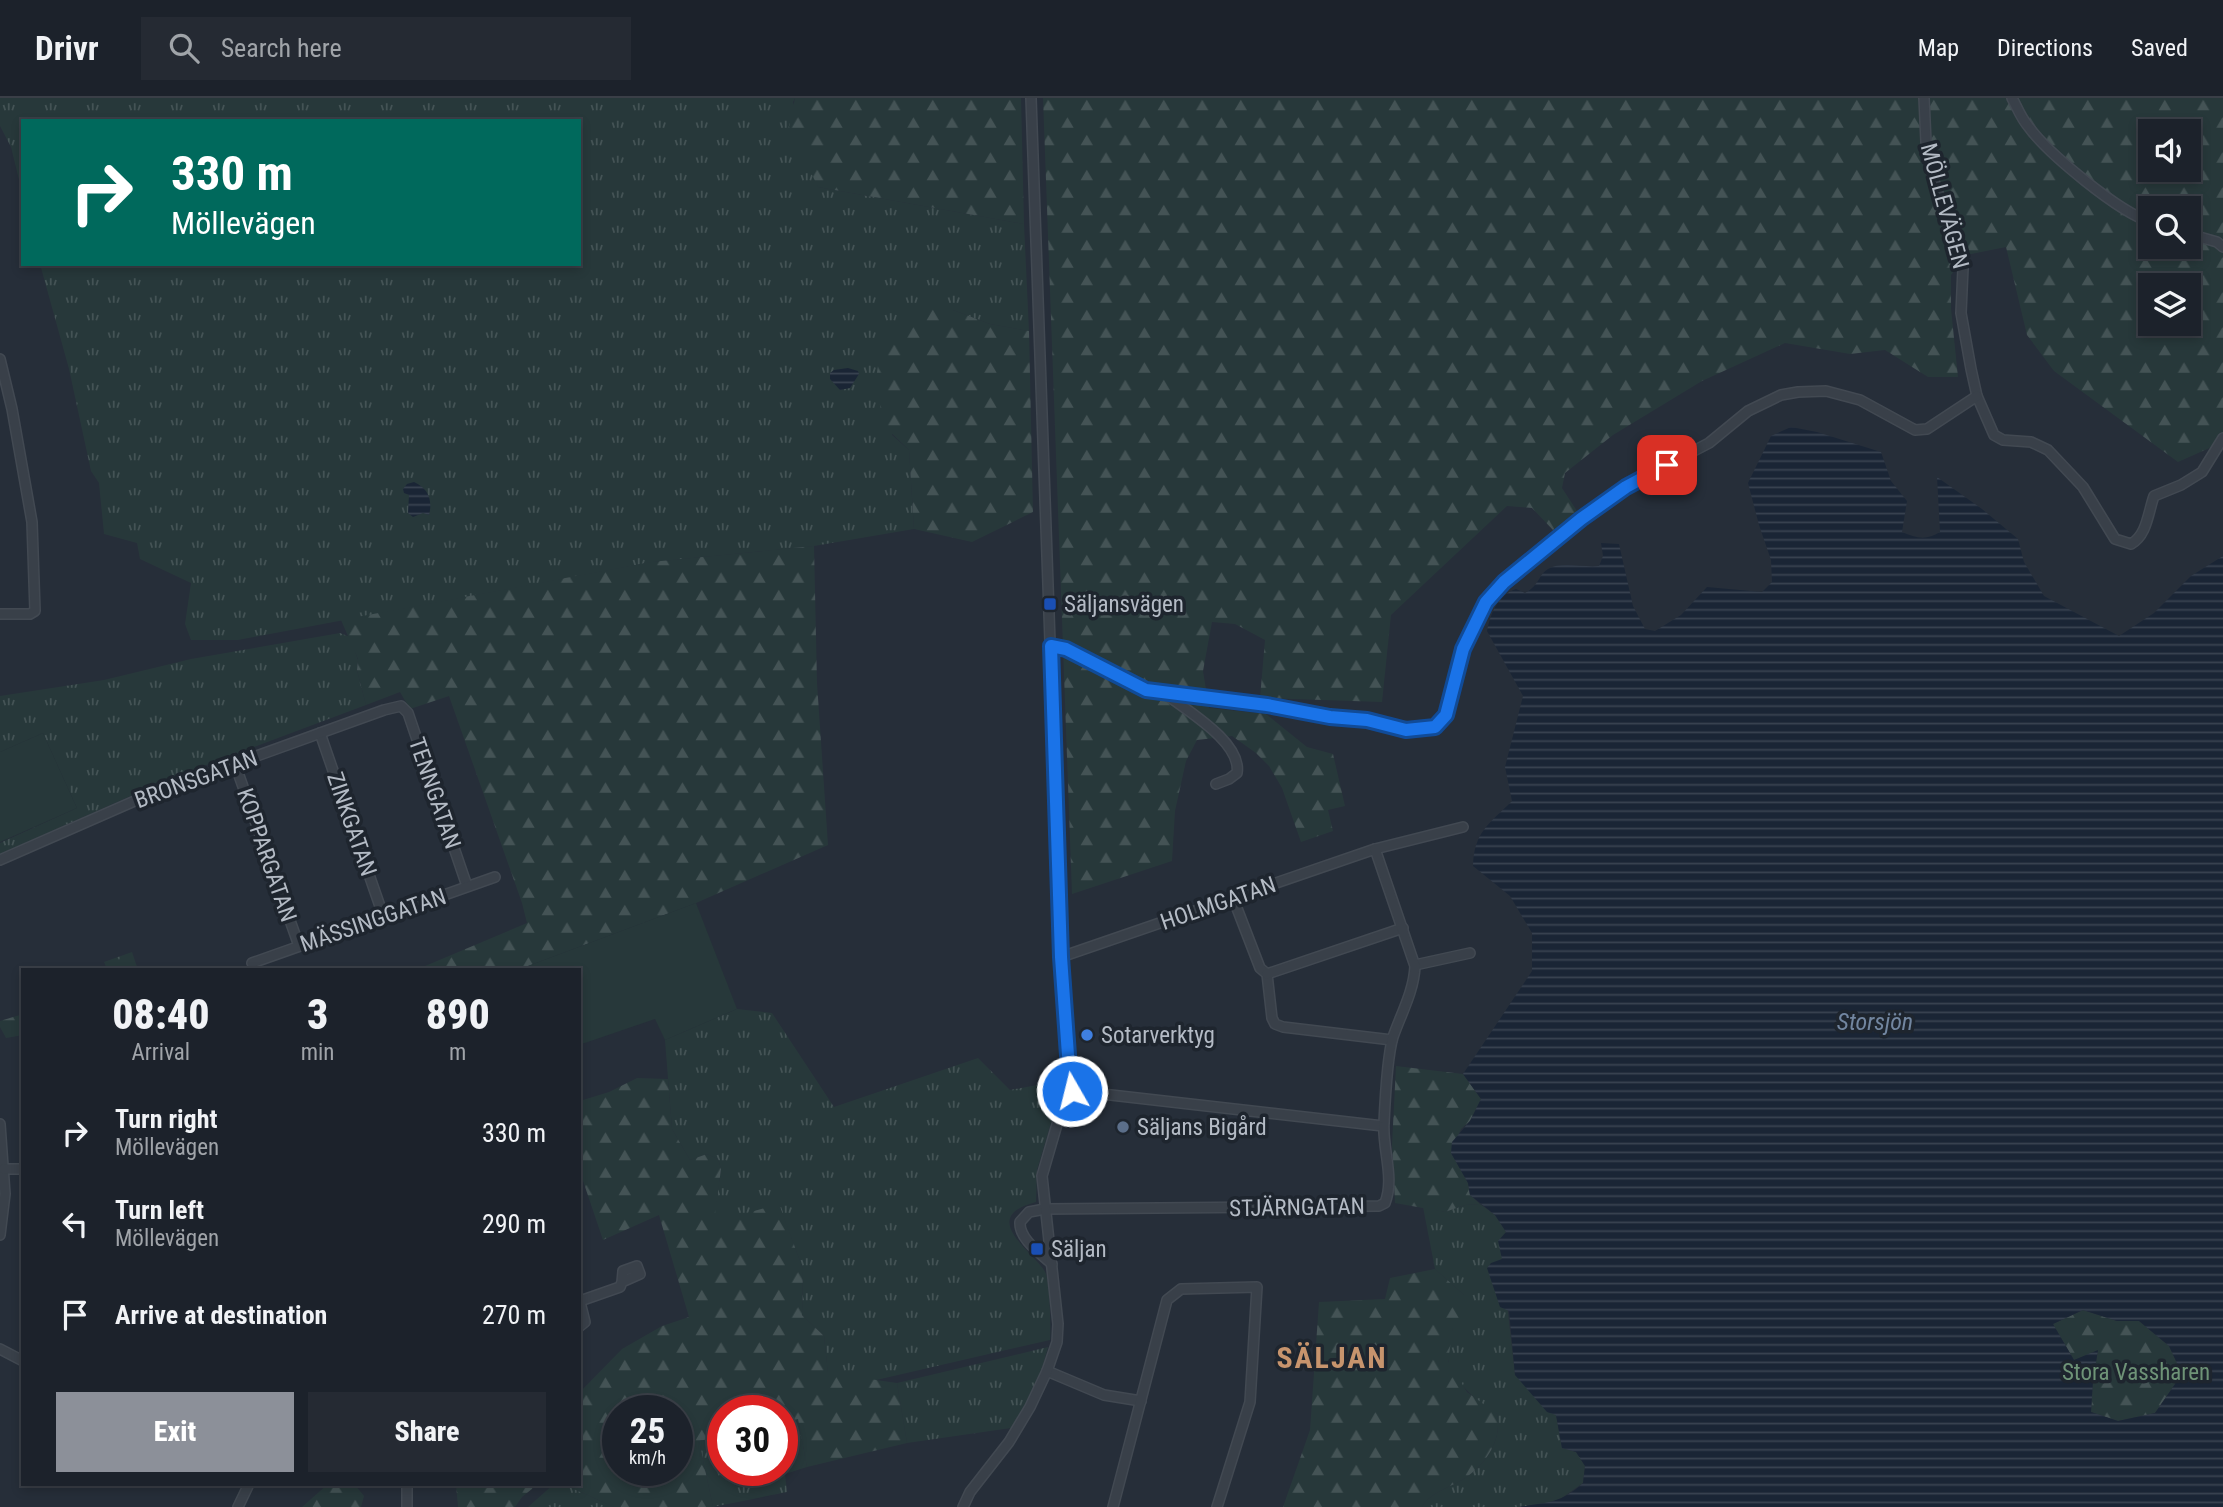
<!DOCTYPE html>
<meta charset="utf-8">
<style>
:root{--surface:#1c222b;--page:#252a33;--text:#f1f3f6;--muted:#a0a4a9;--line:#3a3f47;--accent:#8c9099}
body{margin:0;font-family:"Roboto Condensed",sans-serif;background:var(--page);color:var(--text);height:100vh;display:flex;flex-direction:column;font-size:26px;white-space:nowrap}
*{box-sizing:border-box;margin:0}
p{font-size:23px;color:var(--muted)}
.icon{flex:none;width:38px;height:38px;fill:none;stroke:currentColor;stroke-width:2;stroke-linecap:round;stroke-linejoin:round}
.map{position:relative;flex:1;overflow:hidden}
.panel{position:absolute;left:21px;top:870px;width:560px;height:518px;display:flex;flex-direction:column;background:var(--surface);border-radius:0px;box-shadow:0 4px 10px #0003,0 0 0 2px var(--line)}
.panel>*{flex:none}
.guide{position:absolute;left:21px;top:21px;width:560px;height:147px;border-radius:0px;box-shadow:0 4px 10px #0003,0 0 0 2px var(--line);background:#00695c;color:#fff;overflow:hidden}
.tools{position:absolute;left:2138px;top:21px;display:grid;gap:14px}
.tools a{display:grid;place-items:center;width:63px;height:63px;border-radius:0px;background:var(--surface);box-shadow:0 4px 10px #0003,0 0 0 2px var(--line);font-size:35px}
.speed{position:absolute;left:602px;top:1297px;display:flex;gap:14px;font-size:35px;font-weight:700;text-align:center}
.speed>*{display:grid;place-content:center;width:91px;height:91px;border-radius:50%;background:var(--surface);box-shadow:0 4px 10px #0003,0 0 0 2px var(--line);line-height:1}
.speed small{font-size:18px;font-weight:400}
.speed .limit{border:10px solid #d22;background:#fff;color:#111}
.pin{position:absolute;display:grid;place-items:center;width:60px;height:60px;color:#fff;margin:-30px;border-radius:14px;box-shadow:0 4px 10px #0006}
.me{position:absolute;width:77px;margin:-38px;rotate:352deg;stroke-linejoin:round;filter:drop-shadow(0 0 5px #0008)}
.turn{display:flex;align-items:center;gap:24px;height:147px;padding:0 35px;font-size:32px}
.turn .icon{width:91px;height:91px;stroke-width:2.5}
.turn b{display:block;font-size:49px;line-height:60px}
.eta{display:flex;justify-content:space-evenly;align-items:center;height:119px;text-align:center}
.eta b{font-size:42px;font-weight:800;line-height:49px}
.button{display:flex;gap:14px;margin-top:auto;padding:14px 35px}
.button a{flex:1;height:80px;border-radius:0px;background:var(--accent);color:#fff;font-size:28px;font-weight:800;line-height:80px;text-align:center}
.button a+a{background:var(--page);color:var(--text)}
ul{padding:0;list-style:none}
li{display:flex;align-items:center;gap:21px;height:91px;padding:0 35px}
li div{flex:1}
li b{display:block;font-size:26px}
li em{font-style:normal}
header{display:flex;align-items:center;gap:42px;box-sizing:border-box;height:98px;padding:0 35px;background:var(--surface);border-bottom:2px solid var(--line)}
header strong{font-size:33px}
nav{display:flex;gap:38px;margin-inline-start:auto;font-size:24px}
.search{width:490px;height:63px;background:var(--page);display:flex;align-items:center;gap:18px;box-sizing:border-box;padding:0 24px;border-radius:0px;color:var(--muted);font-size:26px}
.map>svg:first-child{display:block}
</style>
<header>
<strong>Drivr</strong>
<div class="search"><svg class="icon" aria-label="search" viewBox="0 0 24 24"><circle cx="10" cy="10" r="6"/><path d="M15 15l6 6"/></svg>Search here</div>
<nav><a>Map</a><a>Directions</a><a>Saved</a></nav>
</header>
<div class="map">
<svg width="2223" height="1409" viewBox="0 0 2223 1409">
<defs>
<pattern id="grass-tufts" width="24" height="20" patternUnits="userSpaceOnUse" patternTransform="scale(1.75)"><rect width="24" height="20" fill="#27383a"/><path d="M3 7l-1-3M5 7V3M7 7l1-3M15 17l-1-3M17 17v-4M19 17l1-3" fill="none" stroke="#445355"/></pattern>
<pattern id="forest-firs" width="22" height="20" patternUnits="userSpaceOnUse" patternTransform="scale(1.75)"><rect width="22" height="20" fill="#27383a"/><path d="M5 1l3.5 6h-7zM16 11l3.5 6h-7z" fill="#445355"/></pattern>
<pattern id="park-crowns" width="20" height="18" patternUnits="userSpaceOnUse" patternTransform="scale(1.75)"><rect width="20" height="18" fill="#27383a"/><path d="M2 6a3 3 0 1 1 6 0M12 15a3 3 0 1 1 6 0" fill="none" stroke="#445355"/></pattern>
<pattern id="water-rules" width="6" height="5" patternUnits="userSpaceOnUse" patternTransform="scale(1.75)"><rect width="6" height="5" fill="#1a2535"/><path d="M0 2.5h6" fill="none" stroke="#394351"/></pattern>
</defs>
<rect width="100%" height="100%" fill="#262e39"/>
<!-- grass -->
<g fill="url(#grass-tufts)">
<polygon points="0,0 795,0 793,4 818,89 1024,126 1029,233 990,226 953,212 892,337 909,352 914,431 814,448 652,464 238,542 191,542 185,526 191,485 140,461 137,445 104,436 99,385 91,373 69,271 40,166 579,166 579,23 23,23 23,98 11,49 0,28"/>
<polygon points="340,535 350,539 358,562 357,572 366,607 169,681 0,756 0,745 77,710 43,635 0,654 0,598 104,582 191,561"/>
<path d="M737,911l35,4 62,94 144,-49 32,32 48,-9 -5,35 -16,54 -1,32c-62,16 3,53 10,72 4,11 5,54 4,66l-178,41 -44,-7 -4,-38 -22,-21 1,-46 -24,-64 -66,18 8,-54 -3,-10 -11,-5 -17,6 -18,-31 -7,-89z"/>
<path d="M1480,1106l15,11 11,17 -4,27 13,116 41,40 6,33 14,4 9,14 -2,17 -27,19 -37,5h-97c10,-17 30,-19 46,-31 20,-15 34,-37 29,-62 -16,-9 -48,-36 -49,-55 0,-22 9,-44 16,-64l-29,-26 -12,-62 22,5 20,-7z"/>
<polygon points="1048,1249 1038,1285 1011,1330 907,1345 897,1285"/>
<polygon points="798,1321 807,1369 785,1376 787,1394 713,1409 699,1343 723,1338 723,1372 782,1372 782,1325"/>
<polygon points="554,1386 563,1386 614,1409 528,1409"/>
</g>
<!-- forest -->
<g fill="url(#forest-firs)" fill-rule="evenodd">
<polygon points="795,0 1021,0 1024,126 818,89 789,29"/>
<path d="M1043,0h1180v344l-45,20 -124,-91 -27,-36 -21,-88 -40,8 -15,20v34l7,68h-30l-43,-27 -35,4 -65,-11 -83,38 -89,54 -48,38 -3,15 15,23 -24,19 -21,-22 -25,-2 -116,109 -9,87 -122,-4 5,-58 -30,-16 -23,-2 -9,49 6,37 57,6 41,33 26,7 12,52 -17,4 5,21 -32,11 -19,-54 -13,-22 -13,-13 -24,-17 -35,4 -11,21 -11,50 -3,50 -100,33zM2151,33h38v39h-38zM2151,110h38v39h-38zM2151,187h38v39h-38z"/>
<polygon points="937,210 953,212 990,226 1029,233 1033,414 972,444 914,431 909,352 883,327 876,281 883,234 924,211"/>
<polygon points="814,448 817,585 828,747 696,805 520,871 418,871 527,825 522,805 449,598 410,611 400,594 366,607 357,572 358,561 341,522 651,464"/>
<polygon points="23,916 23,937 6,940 0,929 0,923"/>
<polygon points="1396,968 1463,976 1481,1001 1470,1023 1461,1031 1451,1055 1468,1085 1470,1097 1480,1106 1465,1107 1445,1114 1395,1105 1392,1047"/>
<path d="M637,980l31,1 4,50 18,31 17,-6 11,5 3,10 -7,53 65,-18 24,65 -1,46 22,21 4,37 69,10 10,60 -100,24 -9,-48 -16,4v-13h-59v26l-24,5 14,66h-99l-51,-23h16v-91l43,-44 40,-23 27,-9 -30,-102 -56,25 -24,-71v-79l4,10 26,-8zM618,1312h59v60h-59z"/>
<path d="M1435,1171l29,26v23l-11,10 -5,33 19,31 30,22c5,25 -9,47 -29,62 -16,12 -36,14 -46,31h-139l27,-77 9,-128 66,-3 5,-21z"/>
<polygon points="2083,1212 2117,1223 2139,1223 2169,1248 2182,1276 2155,1315 2118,1323 2091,1314 2093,1282 2098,1253 2074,1262 2053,1226"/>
<polygon points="328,1386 355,1387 364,1398 361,1409 302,1409"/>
<polygon points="456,1386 538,1386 522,1399 515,1409 458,1409"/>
</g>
<!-- park -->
<polygon fill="url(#park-crowns)" points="132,854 137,869 130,871 107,871 104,864"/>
<!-- garden -->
<g fill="#27383a">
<polygon points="43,635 77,710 0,744 0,654"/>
<polygon points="696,805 737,911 665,942 655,921 579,947 579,872 520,871"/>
</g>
<!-- water -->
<g fill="url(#water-rules)" fill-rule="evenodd">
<polygon points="848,270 858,273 859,276 850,290 840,292 830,281 830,275 834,272"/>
<path d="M1791,329l26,5 64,20 10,29 16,20 -5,31c14,6 24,9 38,0l-3,-55 45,32 36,30 6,23 20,34 75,40 35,-23 37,-37 32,-20v951h-704c28,-5 41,-3 64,-24l2,-17 -9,-14 -14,-4 -6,-33 -9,-3 -32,-37 -6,-64 -9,-4 -13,-39 4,-5 11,-4 -4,-18 8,-9 -11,-17 -25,-20 -2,-12 -17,-30 1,-11 18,-21 11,-22 -18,-25 69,-103v-38l-22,-37 -37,-30c1,-34 16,-42 39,-65l-7,-34 18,-71 -36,-65c4,-19 11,-36 29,-42l9,4c15,-8 13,-18 23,-24 14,-8 35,-1 51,-3l4,-10 -2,-13 18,1 14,62 12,23 10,2 26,-16 26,-28 55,5 10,-10 -1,-22 -12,-35 -11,-42 23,-47zM2083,1212l34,11h22l30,25 13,28 -27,39 -37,8 -27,-9 2,-32 5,-30 -24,10 -21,-36z"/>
<path d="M414,384c14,6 19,18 15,33l-6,-2 -10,4 -5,-4 1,-18 -5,-2 -1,-4 4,-5z"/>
</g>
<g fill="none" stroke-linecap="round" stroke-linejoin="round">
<!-- minor casing -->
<g stroke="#424952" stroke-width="12">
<g id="minor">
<path d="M1924,0l2,44 6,33 31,93 -2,45 10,56 6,27 17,39 9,5 28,2 17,8 35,37 32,52 16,5c16,-9 17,-31 23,-48l27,-11 21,-13 21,-34"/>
<path d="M2012,0c5,9 9,20 16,28 19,27 92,87 123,96"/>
<polyline points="2189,136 2217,144 2223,149"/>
<polyline points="0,261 12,311 32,424 35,513 30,516 0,516"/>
<polyline points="1051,548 1066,551 1146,592 1267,607 1330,619 1367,622 1406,632 1427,631 1439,626 1446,617 1459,562 1472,528 1486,504 1504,484 1581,421 1625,389 1709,345 1748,313 1781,297 1798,294 1826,293 1860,302 1915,332 1927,331 1977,298"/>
<path d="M1167,597c22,17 75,48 70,78l-8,6 -13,5"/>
<polyline points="320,635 383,817"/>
<polyline points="235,666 299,848"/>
<polyline points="0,762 146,698 384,612 401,608 408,615 467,788"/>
<polyline points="1233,800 1260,870 1267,876 1272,920 1275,926 1283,929 1392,942"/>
<polyline points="1061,859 1375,751"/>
<polyline points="252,865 495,779"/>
<polyline points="1415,867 1470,855"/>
<polyline points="1267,876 1403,830"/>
<polyline points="1067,992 1383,1028"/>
<polyline points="0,1026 5,1096 0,1137"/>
<polyline points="4,1071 23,1071"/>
<path d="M1052,1166c-12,-11 -33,-25 -32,-42l9,-10 16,-3 334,-3 6,-3c10,-25 -3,-55 -1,-80 1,-22 3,-66 9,-86 8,-23 21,-46 22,-71l-40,-117 88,-22"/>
<polyline points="579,1200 585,1224 579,1229"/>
<polyline points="580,1203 620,1189 622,1184 640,1176 637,1168 623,1173 622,1184"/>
<polyline points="0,1251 23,1263"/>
<polyline points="1047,1273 1104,1297 1141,1303"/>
<polyline points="407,1386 407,1409"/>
<polyline points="238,1409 249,1386"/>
<polyline points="963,1409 970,1394 1009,1344 1030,1309 1047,1273 1057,1244 1058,1226 1042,1078 1067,992 1069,971 1061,859 1031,0"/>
<polyline points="1113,1409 1167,1202 1181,1191 1257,1189 1250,1304 1217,1409"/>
</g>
</g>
<!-- minor -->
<use href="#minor" stroke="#394049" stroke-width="9"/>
</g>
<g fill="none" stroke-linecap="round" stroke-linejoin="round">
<!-- route casing -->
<g stroke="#114b97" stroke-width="18">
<polyline id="route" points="1072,993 1068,992 1069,971 1061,859 1051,548 1066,551 1146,592 1267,607 1330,619 1367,622 1406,632 1435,629 1446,617 1463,551 1486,504 1504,484 1581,421 1626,389 1667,367"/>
</g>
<!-- route -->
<use href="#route" stroke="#1a73e8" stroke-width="12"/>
</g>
<!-- markers -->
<g fill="#1a4fb4" stroke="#1e252e" stroke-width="2.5">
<rect x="1043" y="499" width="14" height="14" rx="3.5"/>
<rect x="1030" y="1144" width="14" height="14" rx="3.5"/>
</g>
<circle fill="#3f7fe0" stroke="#1e252e" stroke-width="2.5" cx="1087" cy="937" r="7"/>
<circle fill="#5c6f8a" stroke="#1e252e" stroke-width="2.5" cx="1123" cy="1029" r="7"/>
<g text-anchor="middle" stroke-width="7" stroke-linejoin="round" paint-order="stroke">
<!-- street labels -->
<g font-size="23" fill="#b4bbc5" stroke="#1e252e">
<text transform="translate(1945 108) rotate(75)" y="8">MÖLLEVÄGEN</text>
<text transform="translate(196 681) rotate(-20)" y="8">BRONSGATAN</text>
<text transform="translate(435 695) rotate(71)" y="8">TENNGATAN</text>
<text transform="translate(352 726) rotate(71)" y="8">ZINKGATAN</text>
<text transform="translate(267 757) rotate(71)" y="8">KOPPARGATAN</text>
<text transform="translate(1218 805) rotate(-19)" y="8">HOLMGATAN</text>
<text transform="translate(373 822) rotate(-19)" y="8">MÄSSINGGATAN</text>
<text transform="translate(1297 1109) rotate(-1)" y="8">STJÄRNGATAN</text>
</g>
<!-- poi labels -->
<g font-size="23" fill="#b4bbc5" stroke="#1e252e" text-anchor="start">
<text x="1064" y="514">Säljansvägen</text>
<text x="1101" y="945">Sotarverktyg</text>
<text x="1137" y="1037">Säljans Bigård</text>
<text x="1051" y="1159">Säljan</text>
</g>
<!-- park labels -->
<g font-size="23" fill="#6e9377" stroke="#1e252e">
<text x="2136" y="1282">Stora Vassharen</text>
</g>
<!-- water labels -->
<g font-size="24" font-style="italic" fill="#7286a0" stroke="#1e252e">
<text x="1875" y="932">Storsjön</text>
</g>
<!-- district labels -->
<g font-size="30" font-weight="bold" letter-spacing="2" fill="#c7946d" stroke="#1e252e">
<text x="1332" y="1270">SÄLJAN</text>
</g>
</g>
</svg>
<div class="tools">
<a><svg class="icon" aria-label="sound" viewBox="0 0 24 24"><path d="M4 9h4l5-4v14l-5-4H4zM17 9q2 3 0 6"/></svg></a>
<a><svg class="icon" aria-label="search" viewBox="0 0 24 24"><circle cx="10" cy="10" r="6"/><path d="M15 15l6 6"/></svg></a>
<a><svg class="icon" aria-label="layers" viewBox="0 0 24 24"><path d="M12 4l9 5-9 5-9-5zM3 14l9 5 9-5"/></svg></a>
</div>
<div class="speed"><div>25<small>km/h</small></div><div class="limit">30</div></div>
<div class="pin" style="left:1667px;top:367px;background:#d93025"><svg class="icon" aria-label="arrive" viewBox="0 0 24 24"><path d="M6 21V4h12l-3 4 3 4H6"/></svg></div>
<svg class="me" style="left:1072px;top:993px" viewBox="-20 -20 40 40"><circle r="17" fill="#1a73e8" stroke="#fff" stroke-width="3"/><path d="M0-11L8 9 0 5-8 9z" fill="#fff"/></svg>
<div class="guide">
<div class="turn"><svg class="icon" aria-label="right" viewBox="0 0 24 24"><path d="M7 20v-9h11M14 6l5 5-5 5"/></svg><div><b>330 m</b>Möllevägen</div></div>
</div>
<section class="panel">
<div class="eta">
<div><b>08:40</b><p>Arrival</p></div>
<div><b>3</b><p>min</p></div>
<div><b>890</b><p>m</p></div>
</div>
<ul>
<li><svg class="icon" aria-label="right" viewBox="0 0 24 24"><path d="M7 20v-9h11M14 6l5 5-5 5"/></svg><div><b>Turn right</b><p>Möllevägen</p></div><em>330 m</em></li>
<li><svg class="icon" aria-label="left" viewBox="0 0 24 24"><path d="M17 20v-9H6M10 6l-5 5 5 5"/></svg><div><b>Turn left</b><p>Möllevägen</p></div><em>290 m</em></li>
<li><svg class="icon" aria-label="arrive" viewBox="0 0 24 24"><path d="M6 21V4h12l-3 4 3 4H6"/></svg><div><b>Arrive at destination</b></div><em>270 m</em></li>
</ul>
<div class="button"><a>Exit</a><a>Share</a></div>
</section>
</div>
